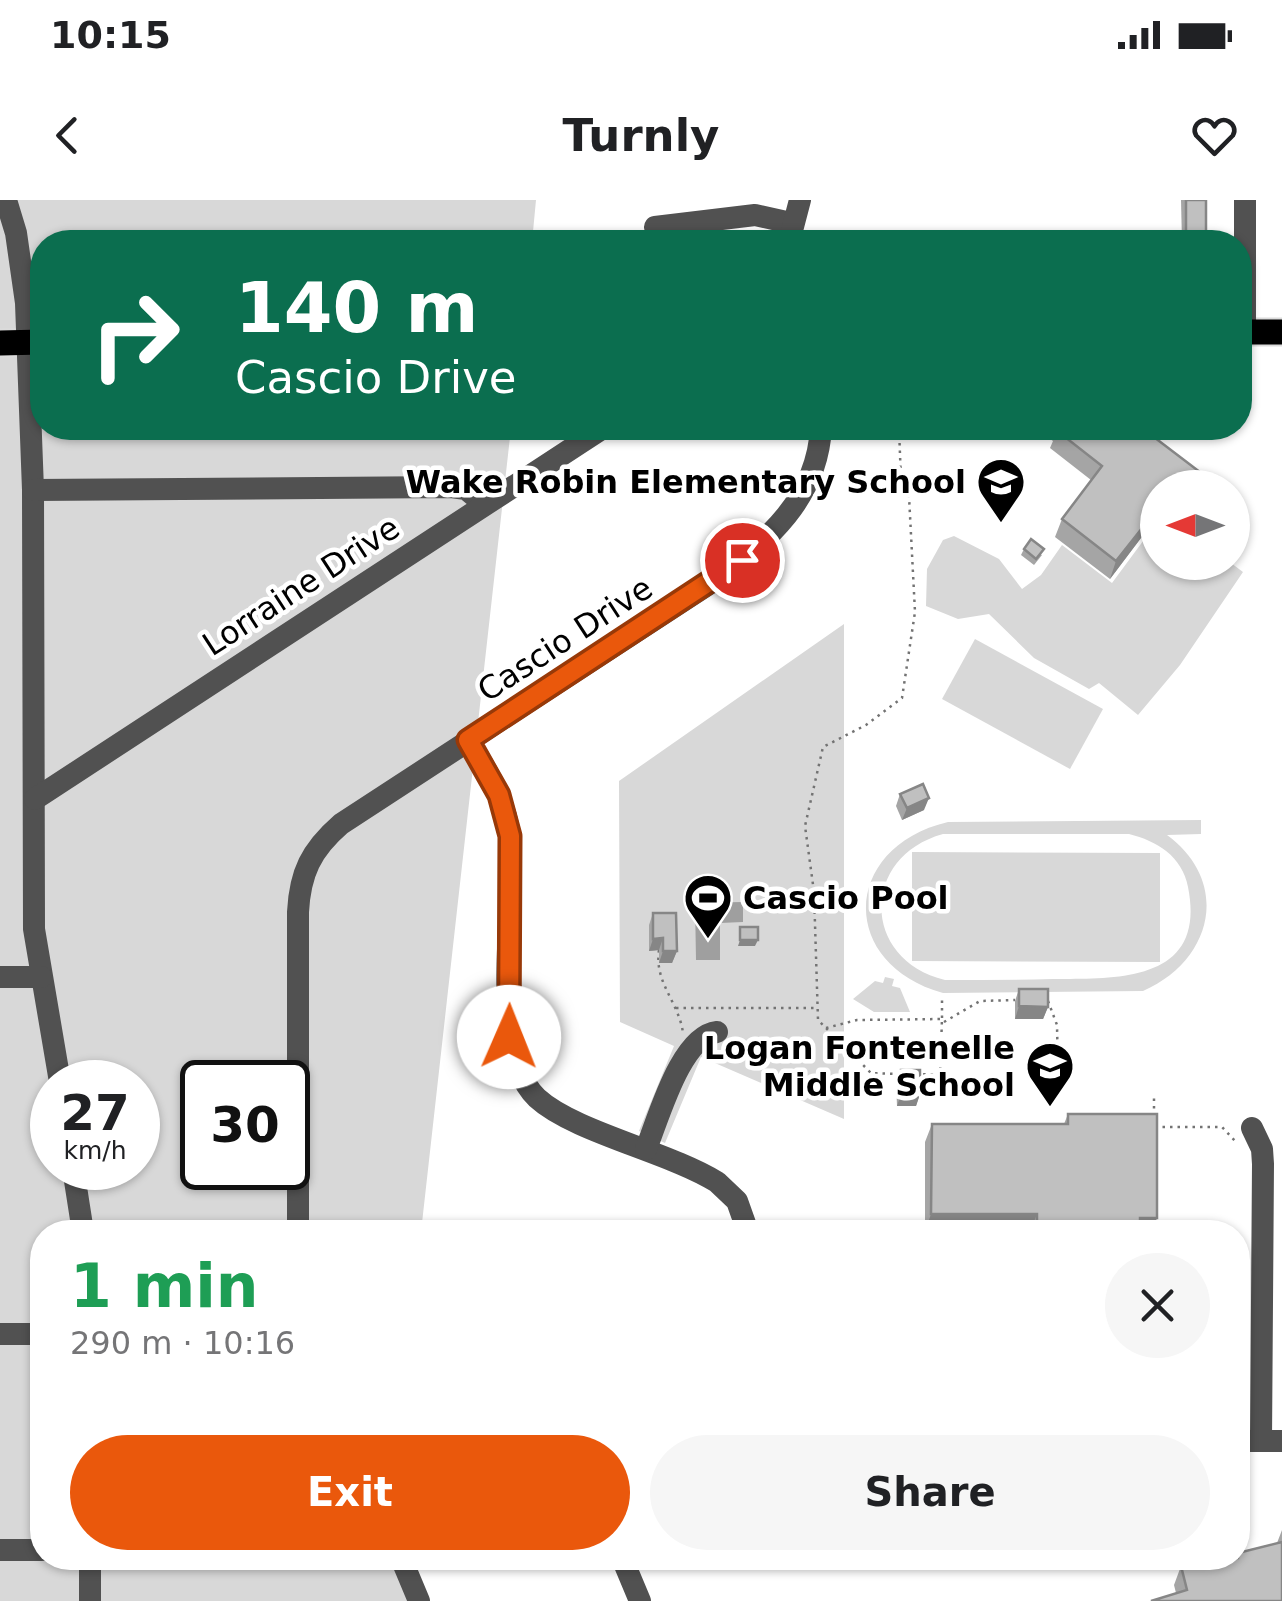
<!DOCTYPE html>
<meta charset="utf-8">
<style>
:root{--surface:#fff;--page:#f6f6f6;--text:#202124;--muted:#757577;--accent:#ea580c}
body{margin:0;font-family:"DejaVu Sans",sans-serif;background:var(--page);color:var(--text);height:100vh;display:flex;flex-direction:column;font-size:38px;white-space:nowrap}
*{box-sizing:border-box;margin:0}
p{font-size:32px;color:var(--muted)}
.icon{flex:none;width:55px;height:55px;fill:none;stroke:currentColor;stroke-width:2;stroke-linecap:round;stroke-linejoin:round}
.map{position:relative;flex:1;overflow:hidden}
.details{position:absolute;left:30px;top:1020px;width:1220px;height:350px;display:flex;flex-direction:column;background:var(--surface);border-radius:40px;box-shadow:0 2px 8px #0004}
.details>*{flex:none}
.hud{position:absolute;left:30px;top:30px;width:1222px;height:210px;border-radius:40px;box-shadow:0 2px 8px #0004;background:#0b6e4f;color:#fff;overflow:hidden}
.needle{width:65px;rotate:270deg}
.fabs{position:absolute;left:1140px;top:270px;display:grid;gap:20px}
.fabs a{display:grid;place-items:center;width:110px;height:110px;border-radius:50%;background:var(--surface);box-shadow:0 2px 8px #0004;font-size:50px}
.speed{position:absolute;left:30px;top:860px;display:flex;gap:20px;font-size:50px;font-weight:700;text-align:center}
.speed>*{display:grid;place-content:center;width:130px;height:130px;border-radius:50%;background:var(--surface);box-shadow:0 2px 8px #0004;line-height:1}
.speed small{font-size:25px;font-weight:400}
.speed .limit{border:5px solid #111;border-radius:15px;background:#fff;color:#111}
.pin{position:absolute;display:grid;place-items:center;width:85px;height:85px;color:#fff;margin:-42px;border:5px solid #fff;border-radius:50%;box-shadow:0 2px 10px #0007}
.me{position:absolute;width:110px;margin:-55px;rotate:1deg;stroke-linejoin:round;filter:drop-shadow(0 0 8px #0008)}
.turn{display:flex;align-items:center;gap:35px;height:210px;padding:0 40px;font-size:45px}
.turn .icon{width:130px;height:130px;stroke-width:2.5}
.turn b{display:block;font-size:70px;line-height:85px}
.round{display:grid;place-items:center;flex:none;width:105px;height:105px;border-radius:52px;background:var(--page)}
.headline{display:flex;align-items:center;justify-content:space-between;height:170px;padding:0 40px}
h1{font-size:60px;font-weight:700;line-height:75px;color:#1e9e55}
.button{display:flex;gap:20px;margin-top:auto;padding:20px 40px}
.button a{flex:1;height:115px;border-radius:60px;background:var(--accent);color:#fff;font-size:40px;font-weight:700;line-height:115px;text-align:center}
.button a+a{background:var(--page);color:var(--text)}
.status{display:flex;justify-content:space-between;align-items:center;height:70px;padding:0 50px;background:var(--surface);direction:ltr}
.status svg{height:28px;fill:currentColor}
header{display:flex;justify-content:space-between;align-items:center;height:130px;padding:0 40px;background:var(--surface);font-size:45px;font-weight:700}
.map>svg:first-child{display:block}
</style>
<div class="status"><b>10:15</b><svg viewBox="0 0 49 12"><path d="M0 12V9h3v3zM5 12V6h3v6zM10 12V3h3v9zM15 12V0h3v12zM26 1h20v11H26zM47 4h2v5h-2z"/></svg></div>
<header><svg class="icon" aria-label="back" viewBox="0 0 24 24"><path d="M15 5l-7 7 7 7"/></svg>Turnly<svg class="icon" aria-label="heart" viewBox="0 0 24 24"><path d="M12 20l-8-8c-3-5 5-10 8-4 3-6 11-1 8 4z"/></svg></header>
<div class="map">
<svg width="1282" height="1401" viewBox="0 0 1282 1401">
<rect width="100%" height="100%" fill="#fff"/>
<!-- green -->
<g fill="#d8d8d8" fill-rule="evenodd">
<path d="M0,0h536l-4,42h-490v186h469l-90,804h-379v326h370v43h-412zM52,882h86v86h-86zM202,882h86v86h-86z"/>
<polygon points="954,336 999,359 1022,389 1041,375 1062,345 1112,383 1146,337 1157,347 1158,362 1177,363 1199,379 1212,363 1231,363 1243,372 1180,465 1138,515 1099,483 1089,489 1034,458 989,414 958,419 926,406 927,369 943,340"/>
<polygon points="844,424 844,919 701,857 665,943 639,931 674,846 620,822 619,581"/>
<polygon points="975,439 1103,509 1070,569 942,499"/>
<path d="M1201,620v14l-34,1c65,48 45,126 -24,156l-200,2c-106,-30 -101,-146 5,-171zM943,634h186c28,7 53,22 59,53 19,95 -70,92 -135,92 -36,1 -72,1 -108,1 -84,-20 -85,-123 -2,-146z"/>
<polygon points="912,652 1160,653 1160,762 912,761"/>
<polygon points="885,777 894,779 892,786 900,788 910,812 874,812 853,799 875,781 883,783"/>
</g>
<!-- water -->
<polygon fill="#9f9f9f" points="743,702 743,722 720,723 720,760 696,760 695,703"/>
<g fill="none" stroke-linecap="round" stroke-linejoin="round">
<!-- major casing -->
<g stroke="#dbdbdb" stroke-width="29">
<g id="major">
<polyline points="1240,132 1282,132"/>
<polyline points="0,143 42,142"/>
</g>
</g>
<!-- path -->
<g stroke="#737373" stroke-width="2.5" stroke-dasharray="2.5 5" stroke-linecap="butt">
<polyline points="899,228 901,281 908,294"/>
<polyline points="1158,242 1165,228"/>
<path d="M659,750c-5,33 20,52 24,83"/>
<polyline points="1048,801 1057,825 1058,873"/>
<polyline points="676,808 818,808"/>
<polyline points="942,818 942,797"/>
<polyline points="944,822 980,801 1015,800"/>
<polyline points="826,828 857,820 942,819 940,875 918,874"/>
<polyline points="900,874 871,873 818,820 814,692 805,626 823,547 866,525 902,498 915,412 909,296 915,285"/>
<polyline points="1154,916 1154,898"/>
<polyline points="1155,927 1222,927 1236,942"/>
</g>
<!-- minor -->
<g stroke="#515151" stroke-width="22">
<polyline points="6,0 16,33 26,103 33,290 34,729 60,882"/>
<polyline points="655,27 755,15 791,23"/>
<polyline points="789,42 800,0"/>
<polyline points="1245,132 1245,0"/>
<polyline points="33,290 451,287 466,289 484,304"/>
<path d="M468,540c19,30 38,61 42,97 7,68 -23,214 27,261 37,34 132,54 180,84l20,19 11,31"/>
<polyline points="35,599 603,228"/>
<polyline points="0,777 41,777"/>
<polyline points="1252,928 1262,949 1263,964 1261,1240"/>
<path d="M646,949c13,-32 35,-113 71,-117"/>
<polyline points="73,968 83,1032"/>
<path d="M298,1032v-320c2,-39 13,-62 43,-88l374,-244c53,-40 102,-81 106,-152"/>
<polyline points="0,1134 42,1134"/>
<polyline points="1238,1241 1282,1241"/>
<polyline points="0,1350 42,1350"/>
<polyline points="401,1358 419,1401"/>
<polyline points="622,1358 640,1401"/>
<polyline points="90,1401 90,1358"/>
</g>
<!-- major -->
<use href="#major" stroke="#000" stroke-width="25"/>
</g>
<!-- wall -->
<g fill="#a5a5a5">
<polygon points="1181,0 1206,0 1206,42 1182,42"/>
<polygon points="1050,228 1142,228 1158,288 1158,332 1150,326 1110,379 1055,337 1062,319 1091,280 1050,248 1053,241 1047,236"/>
<polygon points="1024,349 1042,355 1034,365 1021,355"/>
<polygon points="900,594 924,610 902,620 896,606"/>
<polygon points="653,713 677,751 672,763 659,763 659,750 649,751 649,725"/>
<polygon points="1019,789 1048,807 1043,819 1015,819 1015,801"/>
<polygon points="901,870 920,894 916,906 897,906 896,882"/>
<polygon points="1068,914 1152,1032 925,1032 925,942 932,924 1064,924"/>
<polygon points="1282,1330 1282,1401 1176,1393 1174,1385 1181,1366 1277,1343"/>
</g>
<!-- shaded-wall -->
<g fill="#868686">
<polygon points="1157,308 1150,326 1110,379 1116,361"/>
<polygon points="929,598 924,610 902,620 907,608"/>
<polygon points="663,738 659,750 649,751 653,739"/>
<polygon points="740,740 758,740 755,746 738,746"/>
<polygon points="663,751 677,751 672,763 659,763"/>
<polygon points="1019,806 1048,807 1043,819 1015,819"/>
<polygon points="901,894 920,894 916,906 897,906"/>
<polygon points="931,1014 1037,1014 1030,1032 925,1032"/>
<polygon points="1140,1018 1157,1018 1152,1032 1135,1032"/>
</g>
<!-- building -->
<g fill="#c0c0c0" stroke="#868686" stroke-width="2.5">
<rect x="1186" y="0" width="20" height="42"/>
<polygon points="1058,228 1142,228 1213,282 1209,288 1158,288 1158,308 1116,361 1062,319 1102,266 1056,230"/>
<polygon points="1031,339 1044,349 1036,359 1024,349"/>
<polygon points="923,584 929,598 907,608 900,594"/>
<polygon points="653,713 676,713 677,751 663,751 663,738 653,739"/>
<rect x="740" y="727" width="18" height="13"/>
<polygon points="1019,789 1048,789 1048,807 1019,806"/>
<rect x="901" y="870" width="19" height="24"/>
<polygon points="1068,914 1157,914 1157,1018 1140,1018 1140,1032 1037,1032 1037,1014 931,1014 932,924 1068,924"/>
<polygon points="1282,1342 1282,1401 1151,1401 1187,1390 1181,1366 1218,1358 1238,1358 1238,1353"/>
</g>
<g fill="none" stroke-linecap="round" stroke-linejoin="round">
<!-- route casing -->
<g stroke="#983908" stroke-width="25">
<polyline id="route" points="509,837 510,636 499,595 468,540 742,360"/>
</g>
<!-- route -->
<use href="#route" stroke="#ea580c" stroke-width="18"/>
</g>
<!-- icons -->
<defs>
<g id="school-pin" transform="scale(2.5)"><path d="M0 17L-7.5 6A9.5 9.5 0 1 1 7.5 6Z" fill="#000" stroke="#fff"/><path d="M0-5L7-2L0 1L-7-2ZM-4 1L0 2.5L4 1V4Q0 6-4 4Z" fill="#fff"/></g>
<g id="stadium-pin" transform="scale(2.5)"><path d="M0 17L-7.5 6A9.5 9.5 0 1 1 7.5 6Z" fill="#000" stroke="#fff"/><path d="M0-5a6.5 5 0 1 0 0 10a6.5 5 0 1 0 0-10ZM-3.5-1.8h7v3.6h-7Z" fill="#fff"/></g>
</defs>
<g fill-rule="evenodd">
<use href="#school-pin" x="1001" y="282"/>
<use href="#stadium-pin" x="708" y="698"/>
<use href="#school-pin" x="1050" y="866"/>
</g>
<g text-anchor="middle" stroke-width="9" stroke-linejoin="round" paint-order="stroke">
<!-- poi labels -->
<g font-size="32" font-weight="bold" fill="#000" stroke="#fff" text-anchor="end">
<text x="966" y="293">Wake Robin Elementary School</text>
<text x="743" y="709" text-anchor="start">Cascio Pool</text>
<text x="1015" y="859">Logan Fontenelle<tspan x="1015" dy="37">Middle School</tspan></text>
</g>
<!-- street labels -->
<g font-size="32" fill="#000" stroke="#fff">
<text transform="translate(301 386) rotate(-33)" y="11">Lorraine Drive</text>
<text transform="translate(565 439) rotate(-33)" y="11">Cascio Drive</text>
</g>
</g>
</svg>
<div class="fabs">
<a><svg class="needle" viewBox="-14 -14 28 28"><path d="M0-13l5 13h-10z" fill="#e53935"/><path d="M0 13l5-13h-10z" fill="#757577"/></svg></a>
</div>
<div class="speed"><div>27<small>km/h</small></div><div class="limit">30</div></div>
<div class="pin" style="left:742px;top:360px;background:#d93025"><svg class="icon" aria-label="arrive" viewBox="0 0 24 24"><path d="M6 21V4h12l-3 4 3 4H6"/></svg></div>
<svg class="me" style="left:509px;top:837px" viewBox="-20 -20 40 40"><circle r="19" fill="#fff"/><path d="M0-13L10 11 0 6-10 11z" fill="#ea580c"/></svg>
<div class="hud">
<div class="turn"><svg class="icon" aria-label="right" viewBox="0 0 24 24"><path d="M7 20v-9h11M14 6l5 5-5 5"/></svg><div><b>140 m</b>Cascio Drive</div></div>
</div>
<section class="details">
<div class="headline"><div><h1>1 min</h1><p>290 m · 10:16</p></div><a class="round"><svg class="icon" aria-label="close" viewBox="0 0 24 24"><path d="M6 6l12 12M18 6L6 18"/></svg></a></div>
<div class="button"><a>Exit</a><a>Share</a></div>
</section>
</div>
